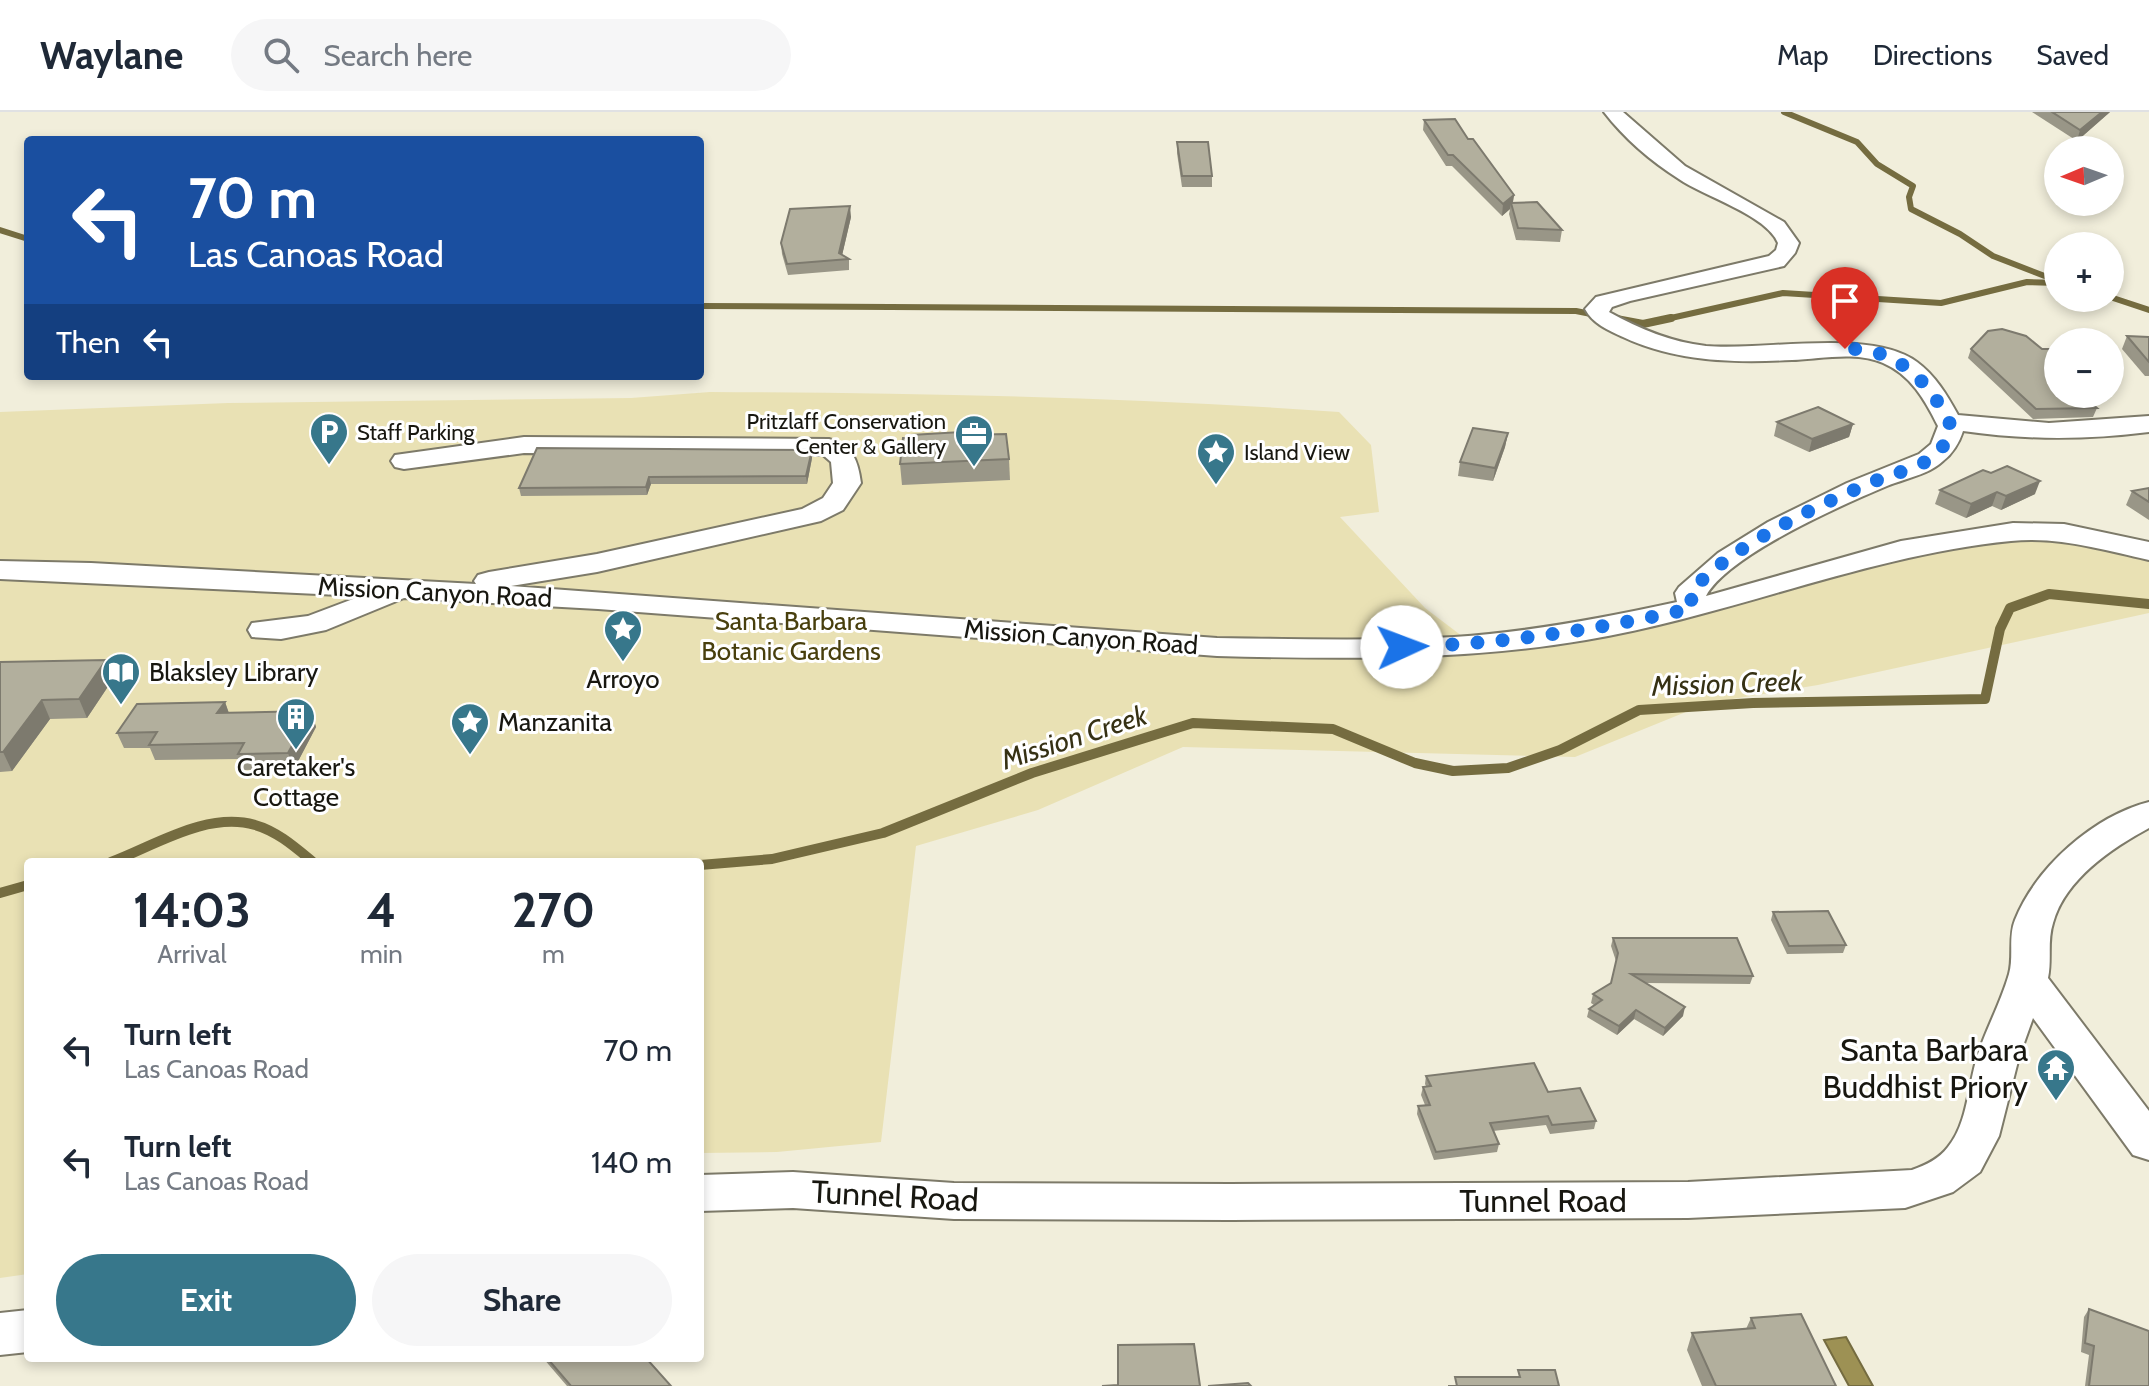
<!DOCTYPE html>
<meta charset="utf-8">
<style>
:root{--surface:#fff;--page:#f6f6f7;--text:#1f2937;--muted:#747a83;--line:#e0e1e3;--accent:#37778b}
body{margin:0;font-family:Cabin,sans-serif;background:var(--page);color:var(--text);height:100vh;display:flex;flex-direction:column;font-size:30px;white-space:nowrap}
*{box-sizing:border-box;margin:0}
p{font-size:26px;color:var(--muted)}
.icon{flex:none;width:44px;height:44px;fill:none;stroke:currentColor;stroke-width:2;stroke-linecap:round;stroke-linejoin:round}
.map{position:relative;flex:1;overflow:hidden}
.drawer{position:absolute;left:24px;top:746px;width:680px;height:504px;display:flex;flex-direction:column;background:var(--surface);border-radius:8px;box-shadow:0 4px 12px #0003}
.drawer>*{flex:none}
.top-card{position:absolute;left:24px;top:24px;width:680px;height:244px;border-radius:8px;box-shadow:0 4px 12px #0003;background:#1a4fa0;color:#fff;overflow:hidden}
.needle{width:52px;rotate:268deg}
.buttons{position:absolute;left:2044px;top:24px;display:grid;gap:16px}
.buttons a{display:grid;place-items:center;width:80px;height:80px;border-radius:50%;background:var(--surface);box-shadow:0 4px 12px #0003;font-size:40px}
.pin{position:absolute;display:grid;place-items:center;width:68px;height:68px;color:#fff;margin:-82px -34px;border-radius:50% 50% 50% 0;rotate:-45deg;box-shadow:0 0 8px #0007}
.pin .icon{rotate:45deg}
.me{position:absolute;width:88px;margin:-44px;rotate:88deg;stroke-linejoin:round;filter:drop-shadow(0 0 6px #0008)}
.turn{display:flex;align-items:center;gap:28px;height:168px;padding:0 32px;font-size:36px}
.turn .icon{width:104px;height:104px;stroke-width:2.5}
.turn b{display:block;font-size:56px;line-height:68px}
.then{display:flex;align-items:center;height:76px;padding:0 32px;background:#0003;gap:16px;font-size:30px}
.eta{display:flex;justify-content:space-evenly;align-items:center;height:136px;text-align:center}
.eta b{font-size:48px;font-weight:700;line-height:56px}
.action{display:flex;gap:16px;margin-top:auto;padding:16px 32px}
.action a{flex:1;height:92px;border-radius:48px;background:var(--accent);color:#fff;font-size:32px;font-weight:700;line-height:92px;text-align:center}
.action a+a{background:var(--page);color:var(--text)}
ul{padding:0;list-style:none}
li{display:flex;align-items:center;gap:24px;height:112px;padding:0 32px}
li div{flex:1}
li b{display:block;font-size:30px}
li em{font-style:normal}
header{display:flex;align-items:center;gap:48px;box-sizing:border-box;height:112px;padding:0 40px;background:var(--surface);border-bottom:2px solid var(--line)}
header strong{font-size:38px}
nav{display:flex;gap:44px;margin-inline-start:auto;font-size:28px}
.search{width:560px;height:72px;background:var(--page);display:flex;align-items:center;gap:20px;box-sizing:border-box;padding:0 28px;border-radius:44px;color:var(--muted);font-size:30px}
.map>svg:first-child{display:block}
</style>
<header>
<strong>Waylane</strong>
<div class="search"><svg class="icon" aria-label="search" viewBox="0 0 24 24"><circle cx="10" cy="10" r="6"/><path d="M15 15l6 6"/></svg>Search here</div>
<nav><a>Map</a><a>Directions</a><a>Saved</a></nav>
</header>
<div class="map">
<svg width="2149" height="1274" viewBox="0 0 2149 1274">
<rect width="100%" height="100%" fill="#f1eedb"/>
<!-- green -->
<path fill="#e9e1b4" d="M710,280c210,1 419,5 629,20l32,33 8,67 -39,5 85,91 54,41 316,-66 205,-46 51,1 98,21v54l-331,72 -110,18 -133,54 -392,-10 -145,63 -122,36 -35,296 -104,10 -77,1v-291h-672v412l-28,4v-866l228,-9 403,-5z"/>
<!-- water -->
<polygon fill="#9d9154" stroke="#756c40" stroke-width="2" points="1846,1225 1873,1274 1849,1274 1824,1228"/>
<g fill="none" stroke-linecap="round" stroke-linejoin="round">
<!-- stream-far2 -->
<g stroke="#756c40" stroke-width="6">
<polyline points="1784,0 1857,30 1877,52 1913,74 1909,85 1911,97 1960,122 1993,144 2055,168"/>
<polyline points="0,118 28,127"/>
<polyline points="2110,185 2149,198"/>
<polyline points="700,194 1576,199 1621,208"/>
<polyline points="1662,208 1783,181 1941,191 2027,170 2058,171"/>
</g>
<!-- stream-far1 -->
<polyline stroke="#756c40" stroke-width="8" points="1611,206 1643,212 1671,206"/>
<!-- stream -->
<g stroke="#756c40" stroke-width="10">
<path d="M111,750c43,-16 96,-51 144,-37 22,6 41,23 58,37"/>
<polyline points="700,753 772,747 883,721 1032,661 1193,611 1333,617 1415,651 1453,659 1508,656 1560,638 1639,598 1753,591 1985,587 2000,517 2010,496 2049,482 2149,492"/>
<polyline points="0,781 28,773"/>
</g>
<!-- minor casing -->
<g stroke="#7d7a69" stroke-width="4">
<g id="minor">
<path d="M1604,0h19l62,54 99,56 15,21 -4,10 -11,13 -154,35 -18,6 -3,5c31,17 62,30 97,34 58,5 165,-18 211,16 18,13 30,33 41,53l91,8 100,-7v16c-63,8 -124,8 -186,-1 -4,12 -10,22 -20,30 -15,14 -37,17 -56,25 -45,19 -159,69 -181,110l195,-55 112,-18 51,1 85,18v18c-45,-10 -91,-24 -138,-19 -144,14 -281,75 -425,99 -122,21 -246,19 -369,16l-619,-47 -194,-11 -78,32 -45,9 -29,-2 -4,-7 4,-7 56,-7 53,-20 -361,-17v-18l91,2 385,21 -2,-3 4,-6 11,-3 108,-18 205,-45 21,-11 10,-15 -2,-21 -8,-7 -299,-2 -120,16 -9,-2 -4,-6 4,-6 129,-18 305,2c24,6 29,22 32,44l-18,27 -22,11 -224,51 -86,14 706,52c79,1 158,3 237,-1 75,-5 150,-19 223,-35l-2,-9 4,-6 39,-34 50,-31 79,-39 72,-29 12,-10 7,-18c-13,-26 -27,-51 -55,-63 -27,-12 -63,-4 -91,-3 -58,3 -116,2 -169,-23 -15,-7 -30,-13 -38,-28l11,-12 173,-41 7,-6 2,-7c-11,-28 -75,-47 -99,-64 -27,-17 -55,-41 -75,-67z"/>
<path d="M2149,690v26c-37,20 -84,51 -96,95 -6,18 -1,37 -5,55l101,133v49l-16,-5 -100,-137 -14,39 -20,79 -19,36 -27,20 -48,16 -217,10 -457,2 -277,-1 -161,-11 -93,3v-36l93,-3 161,11 277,1 457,-2 224,-12c14,-5 27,-11 36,-23 20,-24 20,-63 30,-93 9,-27 23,-52 31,-80 5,-17 -1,-37 6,-54 21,-53 79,-104 134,-118z"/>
<polygon points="28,1198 28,1240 0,1243 0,1201"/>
</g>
</g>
<!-- minor -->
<use href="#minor" fill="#fff" fill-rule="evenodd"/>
</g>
<!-- wall -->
<g fill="#999687">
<polygon points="2032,0 2110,0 2077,29"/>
<polygon points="1424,8 1468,27 1514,83 1513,90 1562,118 1560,130 1516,128 1509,102 1510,97 1502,104 1452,54 1446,54 1423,18"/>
<polygon points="1177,30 1212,64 1212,75 1182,75 1177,41"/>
<polygon points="851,105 842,143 849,147 849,158 788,163 782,142 781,131"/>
<polygon points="2127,224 2149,225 2149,264 2145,264 2122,237"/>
<polygon points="1971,237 2058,282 2097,282 2095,287 2086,287 2097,296 2093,305 2033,307 1968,246"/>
<polygon points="1777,310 1853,312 1849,325 1809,340 1774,324"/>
<polygon points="1508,321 1505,335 1493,369 1458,364 1460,350"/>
<polygon points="962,323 1009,347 1010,368 902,373 900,352"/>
<polygon points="812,338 812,346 807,372 651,372 647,383 521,384 519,376"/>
<polygon points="2149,376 2149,408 2126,393 2132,379"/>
<polygon points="1940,378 2035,382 2001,398 1992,394 1966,406 1935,392"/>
<polygon points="106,548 113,567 87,606 50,607 12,659 0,660 0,550"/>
<polygon points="225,590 229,601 311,599 316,615 294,657 244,658 240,647 155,648 150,636 124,636 117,621"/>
<polygon points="1773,800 1846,833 1843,841 1787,842 1771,808"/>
<polygon points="1613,826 1753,864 1750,872 1645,871 1683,904 1663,924 1634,907 1617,923 1587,905 1589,897 1594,893 1591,891 1593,882 1611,871 1616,849 1611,834"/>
<polygon points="1426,964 1548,980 1596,1009 1594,1017 1550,1022 1546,1013 1493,1019 1499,1032 1497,1040 1434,1048 1417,1002 1418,994 1425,993 1421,983 1423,975 1426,974 1425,972"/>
<polygon points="2089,1197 2149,1274 2085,1274 2089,1243 2081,1240 2084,1205"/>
<polygon points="1751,1206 1836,1274 1702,1274 1687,1238 1692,1221 1746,1217"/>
<polygon points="543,1246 646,1246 671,1274 567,1274"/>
</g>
<!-- shaded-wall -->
<g fill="#7d7a6e">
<polygon points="2102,0 2110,0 2077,29 2080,18"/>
<polygon points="1514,83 1512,95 1511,91 1510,97 1502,104 1503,92"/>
<polygon points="850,94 851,105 841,148 839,141"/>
<polygon points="1853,312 1849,325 1809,340 1812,327"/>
<polygon points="1508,321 1505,335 1493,369 1495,356"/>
<polygon points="812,338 812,346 807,372 806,364"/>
<polygon points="649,365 651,372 647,383 646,375"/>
<polygon points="2040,369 2035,382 2001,398 2006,384"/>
<polygon points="1997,380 1992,394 1966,406 1971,392"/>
<polygon points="106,548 113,567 87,606 79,587"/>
<polygon points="42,588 50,607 12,659 3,640"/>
<polygon points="225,590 230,605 217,601"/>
<polygon points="311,599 316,615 294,657 288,641"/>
<polygon points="1685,895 1683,904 1663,924 1665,916"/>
<polygon points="1636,898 1634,907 1617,923 1619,914"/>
</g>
<!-- building -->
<g fill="#b2af9d" stroke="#7d7a6e" stroke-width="2">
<polygon points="2052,0 2102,0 2080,18"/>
<polygon points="1455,7 1468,27 1473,27 1514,83 1503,92 1453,43 1448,43 1424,8"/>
<polygon points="1177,30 1208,30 1212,64 1182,64"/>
<polygon points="1537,90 1562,118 1518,116 1511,91"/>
<polygon points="850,94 839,141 849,147 787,152 781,131 790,97"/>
<polygon points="2002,217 2026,224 2042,237 2053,237 2058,241 2058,282 2080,282 2097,296 2036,297 1971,237 1988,219"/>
<polygon points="2127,224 2149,225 2149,250"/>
<polygon points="1818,295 1853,312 1812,327 1777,310"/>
<polygon points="1473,316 1508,321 1495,356 1460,350"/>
<polygon points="961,320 961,323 1006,322 1009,347 900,352 903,326 910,326 911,323"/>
<polygon points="537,336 812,338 806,364 649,365 646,375 519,376"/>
<polygon points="2007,354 2040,369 2006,384 1997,380 1971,392 1940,378 1983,358 1991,361"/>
<polygon points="2149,376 2149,390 2132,379"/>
<polygon points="106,548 79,587 42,588 3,640 0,640 0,550"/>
<polygon points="225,590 217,601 311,599 288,641 238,642 244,631 149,633 157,620 117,621 137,592"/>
<polygon points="1828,799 1846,833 1789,834 1773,800"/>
<polygon points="1613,826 1737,826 1753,864 1631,862 1685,895 1665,916 1636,898 1619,914 1589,897 1602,888 1593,882 1611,871 1618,841"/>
<polygon points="1534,951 1548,980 1580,976 1596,1009 1552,1013 1548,1004 1490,1011 1499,1032 1436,1040 1418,994 1430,993 1423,975 1431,974 1426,964"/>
<polygon points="2089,1197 2149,1219 2149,1274 2089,1274 2094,1234 2085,1231"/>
<polygon points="1801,1202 1836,1274 1716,1274 1692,1221 1755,1216 1751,1206"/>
<polygon points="1194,1232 1200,1274 1102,1274 1118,1273 1118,1233"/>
<polygon points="547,1246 646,1246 671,1274 571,1274"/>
<polygon points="1518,1258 1555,1258 1559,1274 1448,1274 1457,1274 1455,1265 1520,1265"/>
<polygon points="1248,1271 1251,1274 1208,1274"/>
</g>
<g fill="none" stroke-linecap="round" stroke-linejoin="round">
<!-- route -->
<path stroke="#1a73e8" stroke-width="14" stroke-dasharray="0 25.2" d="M1402,535c99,-3 195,-17 291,-39l-3,-15c38,-46 134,-91 190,-114 21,-8 46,-12 61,-30 5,-6 7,-16 10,-23 -21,-44 -54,-79 -106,-77"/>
</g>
<!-- icons -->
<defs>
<g id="parking-pin" transform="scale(2)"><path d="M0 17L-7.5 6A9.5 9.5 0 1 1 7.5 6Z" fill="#37778b" stroke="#fff"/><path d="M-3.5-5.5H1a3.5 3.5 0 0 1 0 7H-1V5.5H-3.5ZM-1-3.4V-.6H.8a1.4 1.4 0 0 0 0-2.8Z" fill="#fff"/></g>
<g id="office-pin" transform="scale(2)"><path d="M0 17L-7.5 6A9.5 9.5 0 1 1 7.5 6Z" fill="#37778b" stroke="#fff"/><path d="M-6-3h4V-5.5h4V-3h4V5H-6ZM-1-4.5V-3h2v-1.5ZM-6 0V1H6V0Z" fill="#fff"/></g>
<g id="sight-pin" transform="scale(2)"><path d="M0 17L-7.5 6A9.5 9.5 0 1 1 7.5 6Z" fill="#37778b" stroke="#fff"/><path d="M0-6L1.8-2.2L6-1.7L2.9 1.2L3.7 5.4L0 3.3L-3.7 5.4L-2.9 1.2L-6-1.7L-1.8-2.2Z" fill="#fff"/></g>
<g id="library-pin" transform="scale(2)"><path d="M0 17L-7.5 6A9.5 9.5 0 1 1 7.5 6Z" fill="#37778b" stroke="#fff"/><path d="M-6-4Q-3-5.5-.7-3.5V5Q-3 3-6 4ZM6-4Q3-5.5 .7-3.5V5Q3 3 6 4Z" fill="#fff"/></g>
<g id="building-pin" transform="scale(2)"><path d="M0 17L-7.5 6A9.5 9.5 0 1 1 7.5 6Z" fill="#37778b" stroke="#fff"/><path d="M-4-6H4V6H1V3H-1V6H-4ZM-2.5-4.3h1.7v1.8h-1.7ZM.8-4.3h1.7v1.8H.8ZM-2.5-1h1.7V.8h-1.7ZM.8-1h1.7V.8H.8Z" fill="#fff"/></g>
<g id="temple-pin" transform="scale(2)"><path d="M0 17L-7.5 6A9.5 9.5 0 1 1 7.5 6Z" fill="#37778b" stroke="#fff"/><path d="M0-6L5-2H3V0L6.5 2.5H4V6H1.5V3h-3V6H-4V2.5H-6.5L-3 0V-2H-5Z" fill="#fff"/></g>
</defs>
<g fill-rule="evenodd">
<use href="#parking-pin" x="329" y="320"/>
<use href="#office-pin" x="974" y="322"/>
<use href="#sight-pin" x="1216" y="340"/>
<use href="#sight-pin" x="623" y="517"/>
<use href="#library-pin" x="121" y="560"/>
<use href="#building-pin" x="296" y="605"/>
<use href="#sight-pin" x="470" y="610"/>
<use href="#temple-pin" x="2056" y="956"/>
</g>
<g text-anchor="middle" stroke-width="6" stroke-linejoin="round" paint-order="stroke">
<!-- far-poi labels -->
<g font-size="22" fill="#181710" stroke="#fff" text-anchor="start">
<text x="946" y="317" text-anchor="end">Pritzlaff Conservation<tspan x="946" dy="25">Center &amp; Gallery</tspan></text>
<text x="357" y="328">Staff Parking</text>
<text x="1244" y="348">Island View</text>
</g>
<!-- street labels -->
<g font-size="26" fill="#181710" stroke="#fff">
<text transform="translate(435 480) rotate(3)" y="9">Mission Canyon Road</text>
<text transform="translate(1081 525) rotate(4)" y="9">Mission Canyon Road</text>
</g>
<!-- park labels -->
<g font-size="26" fill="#483f0d" stroke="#fff">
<text x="791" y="518">Santa Barbara<tspan x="791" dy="30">Botanic Gardens</tspan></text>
</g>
<!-- poi labels -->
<g font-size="26" fill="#181710" stroke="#fff" text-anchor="start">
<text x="149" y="569">Blaksley Library</text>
<text x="623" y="576" text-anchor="middle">Arroyo</text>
<text x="498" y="619">Manzanita</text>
<text x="296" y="664" text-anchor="middle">Caretaker's<tspan x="296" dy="30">Cottage</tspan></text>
</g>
<!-- water labels -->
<g font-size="28" font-style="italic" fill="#363114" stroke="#fff">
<text transform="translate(1727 571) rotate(-2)" y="10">Mission Creek</text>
<text transform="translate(1074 625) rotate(-18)" y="10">Mission Creek</text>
</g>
<!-- near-poi labels -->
<g font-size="32" fill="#181710" stroke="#fff" text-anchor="end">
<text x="2028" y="949">Santa Barbara<tspan x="2028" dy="37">Buddhist Priory</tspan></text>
</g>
<!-- near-street labels -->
<g font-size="32" fill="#181710" stroke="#fff">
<text transform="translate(895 1084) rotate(3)" y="11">Tunnel Road</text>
<text x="1543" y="1100">Tunnel Road</text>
</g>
</g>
</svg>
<div class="buttons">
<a><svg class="needle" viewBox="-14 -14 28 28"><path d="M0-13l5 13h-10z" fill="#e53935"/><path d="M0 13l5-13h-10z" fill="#747a83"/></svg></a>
<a>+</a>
<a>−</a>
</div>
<div class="pin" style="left:1845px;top:237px;background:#d93025"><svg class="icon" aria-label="arrive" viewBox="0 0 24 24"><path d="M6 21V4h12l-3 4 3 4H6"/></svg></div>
<svg class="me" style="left:1402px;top:535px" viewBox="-20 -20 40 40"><circle r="19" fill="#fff"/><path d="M0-13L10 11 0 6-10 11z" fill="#1a73e8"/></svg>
<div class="top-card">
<div class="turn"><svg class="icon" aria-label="left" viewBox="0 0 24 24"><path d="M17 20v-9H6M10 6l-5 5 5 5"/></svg><div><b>70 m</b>Las Canoas Road</div></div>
<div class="then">Then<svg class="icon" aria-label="left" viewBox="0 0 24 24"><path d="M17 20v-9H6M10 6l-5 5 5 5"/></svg></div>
</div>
<section class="drawer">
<div class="eta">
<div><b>14:03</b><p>Arrival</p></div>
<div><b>4</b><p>min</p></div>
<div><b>270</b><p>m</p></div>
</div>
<ul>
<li><svg class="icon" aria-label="left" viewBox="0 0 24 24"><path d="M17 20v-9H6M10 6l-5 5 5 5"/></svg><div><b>Turn left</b><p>Las Canoas Road</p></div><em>70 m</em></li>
<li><svg class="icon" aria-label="left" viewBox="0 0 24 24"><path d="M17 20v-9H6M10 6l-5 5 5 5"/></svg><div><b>Turn left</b><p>Las Canoas Road</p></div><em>140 m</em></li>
</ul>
<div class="action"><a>Exit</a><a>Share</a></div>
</section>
</div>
